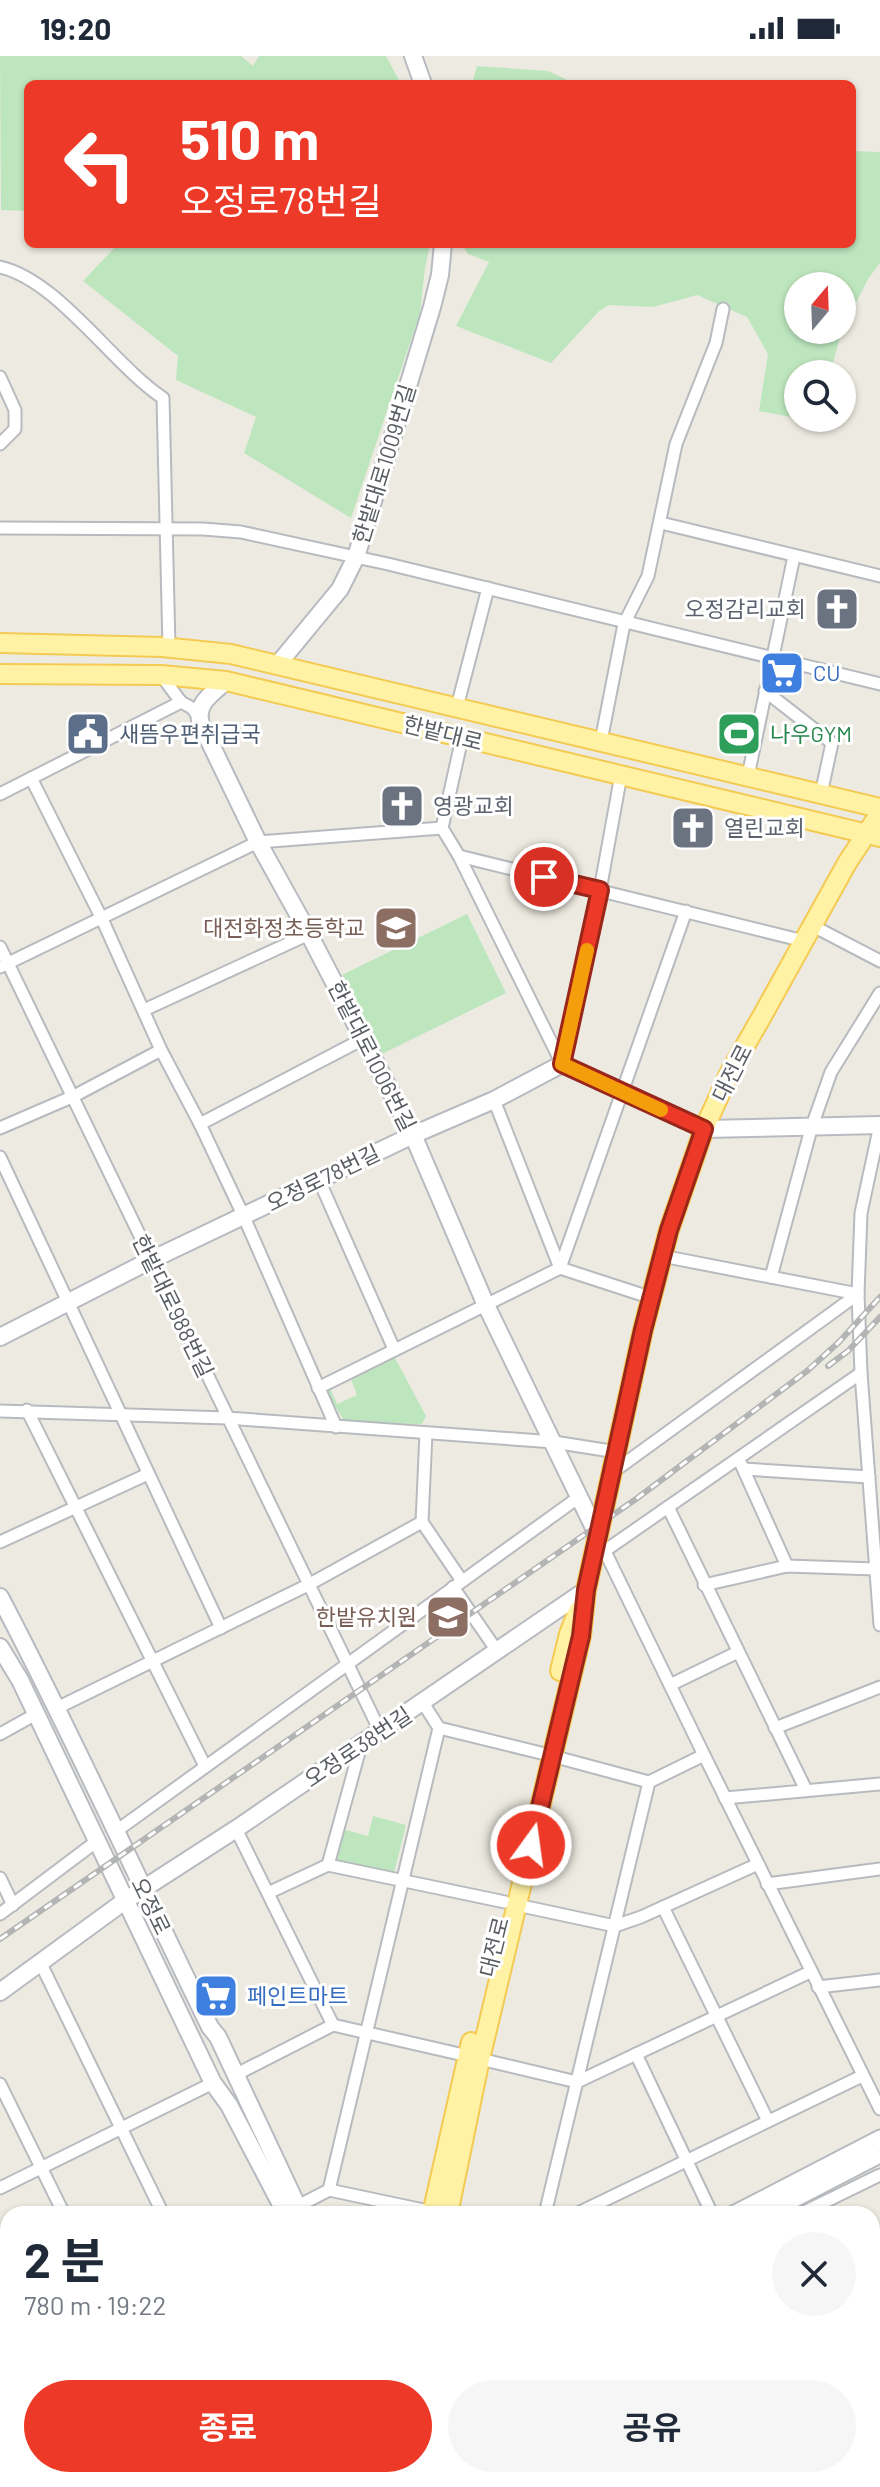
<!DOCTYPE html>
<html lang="ko">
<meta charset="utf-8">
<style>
:root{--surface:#fff;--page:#f6f6f7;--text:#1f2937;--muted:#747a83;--accent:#ed3a28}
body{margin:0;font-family:Barlow,"Noto Sans KR",sans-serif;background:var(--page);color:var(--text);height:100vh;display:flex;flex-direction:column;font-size:30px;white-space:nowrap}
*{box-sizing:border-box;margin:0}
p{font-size:26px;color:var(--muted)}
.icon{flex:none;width:44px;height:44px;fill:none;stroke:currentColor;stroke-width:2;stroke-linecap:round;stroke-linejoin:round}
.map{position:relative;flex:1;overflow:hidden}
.details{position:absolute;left:0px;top:2150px;width:880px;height:282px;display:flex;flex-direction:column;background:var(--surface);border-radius:24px 24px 0 0;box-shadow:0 2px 6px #0004}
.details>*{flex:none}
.banner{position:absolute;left:24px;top:24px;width:832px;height:168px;border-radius:12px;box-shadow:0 2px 6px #0004;background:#ed3a28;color:#fff;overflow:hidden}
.needle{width:52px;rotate:19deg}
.buttons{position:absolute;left:784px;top:216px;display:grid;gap:16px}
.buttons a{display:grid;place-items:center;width:72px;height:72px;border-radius:50%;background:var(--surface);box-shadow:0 2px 6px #0004;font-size:40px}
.pin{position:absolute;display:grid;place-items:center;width:68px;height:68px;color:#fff;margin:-34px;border:4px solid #fff;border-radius:50%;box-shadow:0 2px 8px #0007}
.me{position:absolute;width:88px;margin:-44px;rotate:14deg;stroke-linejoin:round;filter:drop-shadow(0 0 6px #0008)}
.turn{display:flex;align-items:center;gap:28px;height:168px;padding:0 24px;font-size:36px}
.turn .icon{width:104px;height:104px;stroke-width:2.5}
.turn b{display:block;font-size:56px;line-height:68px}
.round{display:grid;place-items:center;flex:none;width:84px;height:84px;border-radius:42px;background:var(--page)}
.head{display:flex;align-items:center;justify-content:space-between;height:136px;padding:0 24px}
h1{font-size:48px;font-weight:700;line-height:60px}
.button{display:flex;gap:16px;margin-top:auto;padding:16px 24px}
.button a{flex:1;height:92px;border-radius:48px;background:var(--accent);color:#fff;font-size:32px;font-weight:700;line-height:92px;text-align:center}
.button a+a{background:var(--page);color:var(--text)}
.status{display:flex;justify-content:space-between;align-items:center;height:56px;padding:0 40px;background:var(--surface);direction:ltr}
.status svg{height:22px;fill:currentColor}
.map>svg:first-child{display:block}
</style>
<div class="status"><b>19:20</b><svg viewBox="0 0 49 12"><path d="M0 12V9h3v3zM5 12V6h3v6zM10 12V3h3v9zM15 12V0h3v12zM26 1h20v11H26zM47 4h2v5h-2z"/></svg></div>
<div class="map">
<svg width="880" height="2431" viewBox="0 0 880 2431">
<rect width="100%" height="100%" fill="#edebe1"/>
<!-- green -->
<g fill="#bde6be" fill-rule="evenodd">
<polygon points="0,0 241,0 253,10 259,0 386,0 401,28 28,28 28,155 1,154"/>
<polygon points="477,10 548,15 576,28 472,28"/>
<path d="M852,95l28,1v111l-12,16 -27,54 -11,41h-32v44h20l-1,4 -58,-11 9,-57 -21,-37 -50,-22 -44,12 -44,-2 -10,6 -48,52 -95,-37 33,-64 -21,-8 -6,-10h390zM798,230h44v44h-44z"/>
<polygon points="118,188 430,188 425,212 420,257 351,462 244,397 256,361 176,324 178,300 83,225"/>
<polygon points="467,858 506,937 382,998 342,919"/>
<polygon points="394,1300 426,1360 422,1368 346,1367 326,1337 330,1332 337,1348 357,1339 351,1323"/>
<polygon points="373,1760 406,1769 394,1817 335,1807 342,1773 368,1780"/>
</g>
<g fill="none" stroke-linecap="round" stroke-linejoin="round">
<!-- street casing -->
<g stroke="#b7babf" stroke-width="15">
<g id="street">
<path d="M0,211c58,13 112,97 163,131l6,249"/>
<polyline points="0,321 15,354 15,373 0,388"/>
<polyline points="661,467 880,520"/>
<polyline points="0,472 203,473 241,476 388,508 880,628"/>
<polyline points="161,619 181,646"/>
<polyline points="765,635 832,687 821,738"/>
<polyline points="457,651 488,532"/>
<polyline points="462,682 442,772 459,800 562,1008"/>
<polyline points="601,685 624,568 648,520 676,388 716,287 723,253"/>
<polyline points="748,720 794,500"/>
<polyline points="31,722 102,863 161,994 200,1068 244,1161 336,1371"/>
<polyline points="0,738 181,646 192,652 199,661"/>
<polyline points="459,800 804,885"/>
<polyline points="813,870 880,905"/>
<polyline points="0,891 380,1675"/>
<polyline points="0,911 258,786 442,772"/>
<polyline points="144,954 309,878"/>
<polyline points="562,1008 600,834 621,719"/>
<polyline points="494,1044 560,1212"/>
<polyline points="200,1068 363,983"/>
<polyline points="880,1069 861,1157 858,1238 861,1317 880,1569"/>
<polyline points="0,1072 74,1040 161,994"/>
<polyline points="0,1101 221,1572"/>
<polyline points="319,1124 394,1293"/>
<polyline points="662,1200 858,1238"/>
<polyline points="560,1212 686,855"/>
<polyline points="771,1221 811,1073 831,1016 880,937"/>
<polyline points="318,1332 560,1212 652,1242"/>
<polyline points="27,1354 205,1710"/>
<polyline points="0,1355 227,1362 554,1386 617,1396"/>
<polyline points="426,1377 422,1466 462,1525"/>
<polyline points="741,1408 787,1510"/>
<polyline points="744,1413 869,1421"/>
<polyline points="613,1416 858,1238"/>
<polyline points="668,1451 806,1734"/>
<polyline points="598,1481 704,1699 880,2053"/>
<polyline points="0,1486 148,1418"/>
<polyline points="606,1494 861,1317"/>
<polyline points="704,1529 787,1510 875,1513"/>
<polyline points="453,1531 497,1595"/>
<polyline points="670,1629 738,1596"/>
<polyline points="57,1652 308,1529 422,1466"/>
<polyline points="439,1672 541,1697"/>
<polyline points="775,1672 880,1631"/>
<polyline points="0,1678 36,1658"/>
<polyline points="552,1700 649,1726"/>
<polyline points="725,1742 880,1728"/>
<polyline points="236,1773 333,1969"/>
<polyline points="115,1776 579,1441"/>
<polyline points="328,1809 505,1846"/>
<polyline points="328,1809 361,1689"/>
<polyline points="0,1822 13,1849"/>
<polyline points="767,1828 880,1813"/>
<polyline points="268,1837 328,1809"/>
<polyline points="517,1849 615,1870 641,1861 758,1808"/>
<polyline points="663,1851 768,2065"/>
<polyline points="0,1858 97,1785"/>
<polyline points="41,1908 163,2158"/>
<polyline points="818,1931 880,1924"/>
<polyline points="636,1998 712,2158"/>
<polyline points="480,2003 577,2026 810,1916"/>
<polyline points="235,2019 333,1969 468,2000"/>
<polyline points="0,2028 64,2158"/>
<polyline points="0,2132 213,2027"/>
<polyline points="329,2134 439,1672 423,1647"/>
<polyline points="298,2150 329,2134 433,2156"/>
<polyline points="545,2158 649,1726 704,1699"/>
<polyline points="576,2158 862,2020"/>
<polyline points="729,2158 880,2080"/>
<polyline points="749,2158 880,2089"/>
<polyline points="770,2158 880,2101"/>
<polyline points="800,2158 880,2119"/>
<polyline points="872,2212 880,2208"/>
<polyline points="0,2254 8,2270"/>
<polyline points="0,2358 8,2355"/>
<polyline points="86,2424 89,2431"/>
<polyline points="292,2424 295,2431"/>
<polyline points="541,2424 545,2431"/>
<polyline points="659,2424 663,2431"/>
<polyline points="747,2424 750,2431"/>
<polyline points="833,2431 843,2427 854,2431"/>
</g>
</g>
<!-- secondary casing -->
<g stroke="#b7bbc1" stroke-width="20">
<g id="secondary">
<polyline points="413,0 423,28"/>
<polyline points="279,607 340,533 356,501 432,251 440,219 443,188"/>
<path d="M226,625c-13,12 -32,23 -25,43l57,118 51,92 104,201 72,168 113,233"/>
<polyline points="0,1281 151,1204 413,1079 494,1044 562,1008 704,1073 880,1069"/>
<path d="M0,1541c74,141 140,287 210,430l8,10 83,177"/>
<polyline points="0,1591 20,1624 213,2027 229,2049 286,2158"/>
<polyline points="0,1936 126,1844 236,1773 586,1534"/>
<polyline points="112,2431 125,2424"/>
<polyline points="166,2431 191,2424"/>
</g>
</g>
<!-- primary casing -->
<g stroke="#f4ca53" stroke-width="22">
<g id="primary">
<polyline points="0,587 162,591 231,598 880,752"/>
<polyline points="0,618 161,619 226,625 880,781"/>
<polyline points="560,1615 569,1578 578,1555"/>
<polyline points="432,2158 471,1986"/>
<polyline points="448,2158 480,2003 581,1580 586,1534 643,1274 669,1174 704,1073 730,1016 761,962 847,807 880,757"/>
<polyline points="412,2424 415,2431"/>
<polyline points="430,2424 433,2431"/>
</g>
</g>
<!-- street -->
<use href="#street" stroke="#fff" stroke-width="11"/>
<!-- secondary -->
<use href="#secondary" stroke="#fff" stroke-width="16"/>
<!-- primary -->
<use href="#primary" stroke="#fff2a5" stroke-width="18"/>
<!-- rail casing -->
<g stroke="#b3b4b4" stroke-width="6">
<g id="rail">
<polyline points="828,1310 848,1295 880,1261"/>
<polyline points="0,1883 636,1443 807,1315 839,1286 880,1241"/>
</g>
</g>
<!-- rail -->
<use href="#rail" stroke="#fff" stroke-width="3" stroke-dasharray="9" stroke-linecap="butt"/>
</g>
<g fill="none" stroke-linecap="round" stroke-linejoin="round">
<!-- route casing -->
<g stroke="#9a261a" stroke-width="20">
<polyline id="route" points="531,1789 581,1580 586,1534 643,1274 669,1174 704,1073 562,1008 600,834 544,821"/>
</g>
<!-- route -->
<use href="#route" stroke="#ed3a28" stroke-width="14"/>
<!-- slow -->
<polyline stroke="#f59e0b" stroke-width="14" points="587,894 562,1008 661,1054"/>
</g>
<!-- icons -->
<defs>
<g id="church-square" transform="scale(2.3)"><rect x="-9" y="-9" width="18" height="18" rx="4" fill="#6b7280" stroke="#fff"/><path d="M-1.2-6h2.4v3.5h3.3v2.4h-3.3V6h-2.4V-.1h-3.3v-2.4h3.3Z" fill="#fff"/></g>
<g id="supermarket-square" transform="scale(2.3)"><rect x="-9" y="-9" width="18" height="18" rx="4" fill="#3f7fe0" stroke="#fff"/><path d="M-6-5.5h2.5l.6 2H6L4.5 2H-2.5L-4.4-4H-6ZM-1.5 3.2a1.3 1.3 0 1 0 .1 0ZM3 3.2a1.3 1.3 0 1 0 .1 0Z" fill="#fff"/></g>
<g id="civic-square" transform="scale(2.3)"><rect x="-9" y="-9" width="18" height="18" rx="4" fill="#5c6f8a" stroke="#fff"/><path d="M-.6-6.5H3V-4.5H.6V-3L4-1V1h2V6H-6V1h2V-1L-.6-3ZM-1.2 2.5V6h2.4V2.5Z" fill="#fff"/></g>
<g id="stadium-square" transform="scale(2.3)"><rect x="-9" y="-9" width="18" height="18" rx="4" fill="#2e9e5b" stroke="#fff"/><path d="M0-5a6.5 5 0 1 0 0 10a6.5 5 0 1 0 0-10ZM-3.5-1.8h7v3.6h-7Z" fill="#fff"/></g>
<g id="school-square" transform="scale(2.3)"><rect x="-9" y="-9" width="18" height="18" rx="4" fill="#8d6e63" stroke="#fff"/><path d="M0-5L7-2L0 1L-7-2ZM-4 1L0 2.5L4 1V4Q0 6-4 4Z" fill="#fff"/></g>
</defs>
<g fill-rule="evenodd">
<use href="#church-square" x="837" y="553"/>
<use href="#supermarket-square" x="782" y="617"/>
<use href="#civic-square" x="88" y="678"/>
<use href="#stadium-square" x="739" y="678"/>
<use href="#church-square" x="402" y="750"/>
<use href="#church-square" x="693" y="772"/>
<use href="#school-square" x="396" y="872"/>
<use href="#school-square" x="448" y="1561"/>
<use href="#supermarket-square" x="216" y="1940"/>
</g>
<g text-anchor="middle" stroke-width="6" stroke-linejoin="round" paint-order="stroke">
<!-- street labels -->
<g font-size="22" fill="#5a5e63" stroke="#fff">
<text transform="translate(384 408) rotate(-73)" y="8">한밭대로1009번길</text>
<text transform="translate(443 677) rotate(14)" y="8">한밭대로</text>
<text transform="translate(372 1000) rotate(63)" y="8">한밭대로1006번길</text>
<text transform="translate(732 1017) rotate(-63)" y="8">대전로</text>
<text transform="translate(323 1122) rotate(-26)" y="8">오정로78번길</text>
<text transform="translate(173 1250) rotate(64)" y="8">한밭대로988번길</text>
<text transform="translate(358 1691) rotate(-34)" y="8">오정로38번길</text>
<text transform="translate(151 1850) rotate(64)" y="8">오정로</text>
<text transform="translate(494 1891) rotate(-76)" y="8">대전로</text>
</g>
<!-- worship labels -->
<g font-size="22" fill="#5b616d" stroke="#fff" text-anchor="start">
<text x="806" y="561" text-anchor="end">오정감리교회</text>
<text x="433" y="758">영광교회</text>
<text x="724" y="780">열린교회</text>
</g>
<!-- shop labels -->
<g font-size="22" fill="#366cbe" stroke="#fff" text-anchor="start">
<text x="813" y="625">CU</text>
<text x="247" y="1948">페인트마트</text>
</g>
<!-- service labels -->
<g font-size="22" fill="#4e5e75" stroke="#fff" text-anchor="start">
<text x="119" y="686">새뜸우편취급국</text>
</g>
<!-- leisure labels -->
<g font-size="22" fill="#27864d" stroke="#fff" text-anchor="start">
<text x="770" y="686">나우GYM</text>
</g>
<!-- education labels -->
<g font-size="22" fill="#785e54" stroke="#fff" text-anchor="end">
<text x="365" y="880">대전화정초등학교</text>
<text x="417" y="1569">한밭유치원</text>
</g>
</g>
</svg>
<div class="buttons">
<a><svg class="needle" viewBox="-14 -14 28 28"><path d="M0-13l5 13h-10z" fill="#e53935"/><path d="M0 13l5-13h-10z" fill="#747a83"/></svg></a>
<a><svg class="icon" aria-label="search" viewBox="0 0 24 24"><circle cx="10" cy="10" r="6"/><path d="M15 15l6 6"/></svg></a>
</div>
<div class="pin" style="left:544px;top:821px;background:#d93025"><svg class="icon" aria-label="arrive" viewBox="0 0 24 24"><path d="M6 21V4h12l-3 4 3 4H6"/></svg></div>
<svg class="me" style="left:531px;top:1789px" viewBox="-20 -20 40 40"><circle r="17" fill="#ed3a28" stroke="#fff" stroke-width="3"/><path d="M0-11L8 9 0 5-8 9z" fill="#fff"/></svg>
<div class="banner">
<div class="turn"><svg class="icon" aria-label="left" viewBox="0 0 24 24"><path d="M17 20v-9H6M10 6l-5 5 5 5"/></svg><div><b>510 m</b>오정로78번길</div></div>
</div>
<section class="details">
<div class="head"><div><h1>2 분</h1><p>780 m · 19:22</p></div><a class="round"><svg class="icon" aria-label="close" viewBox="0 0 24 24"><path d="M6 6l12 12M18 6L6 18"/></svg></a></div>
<div class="button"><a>종료</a><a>공유</a></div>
</section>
</div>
